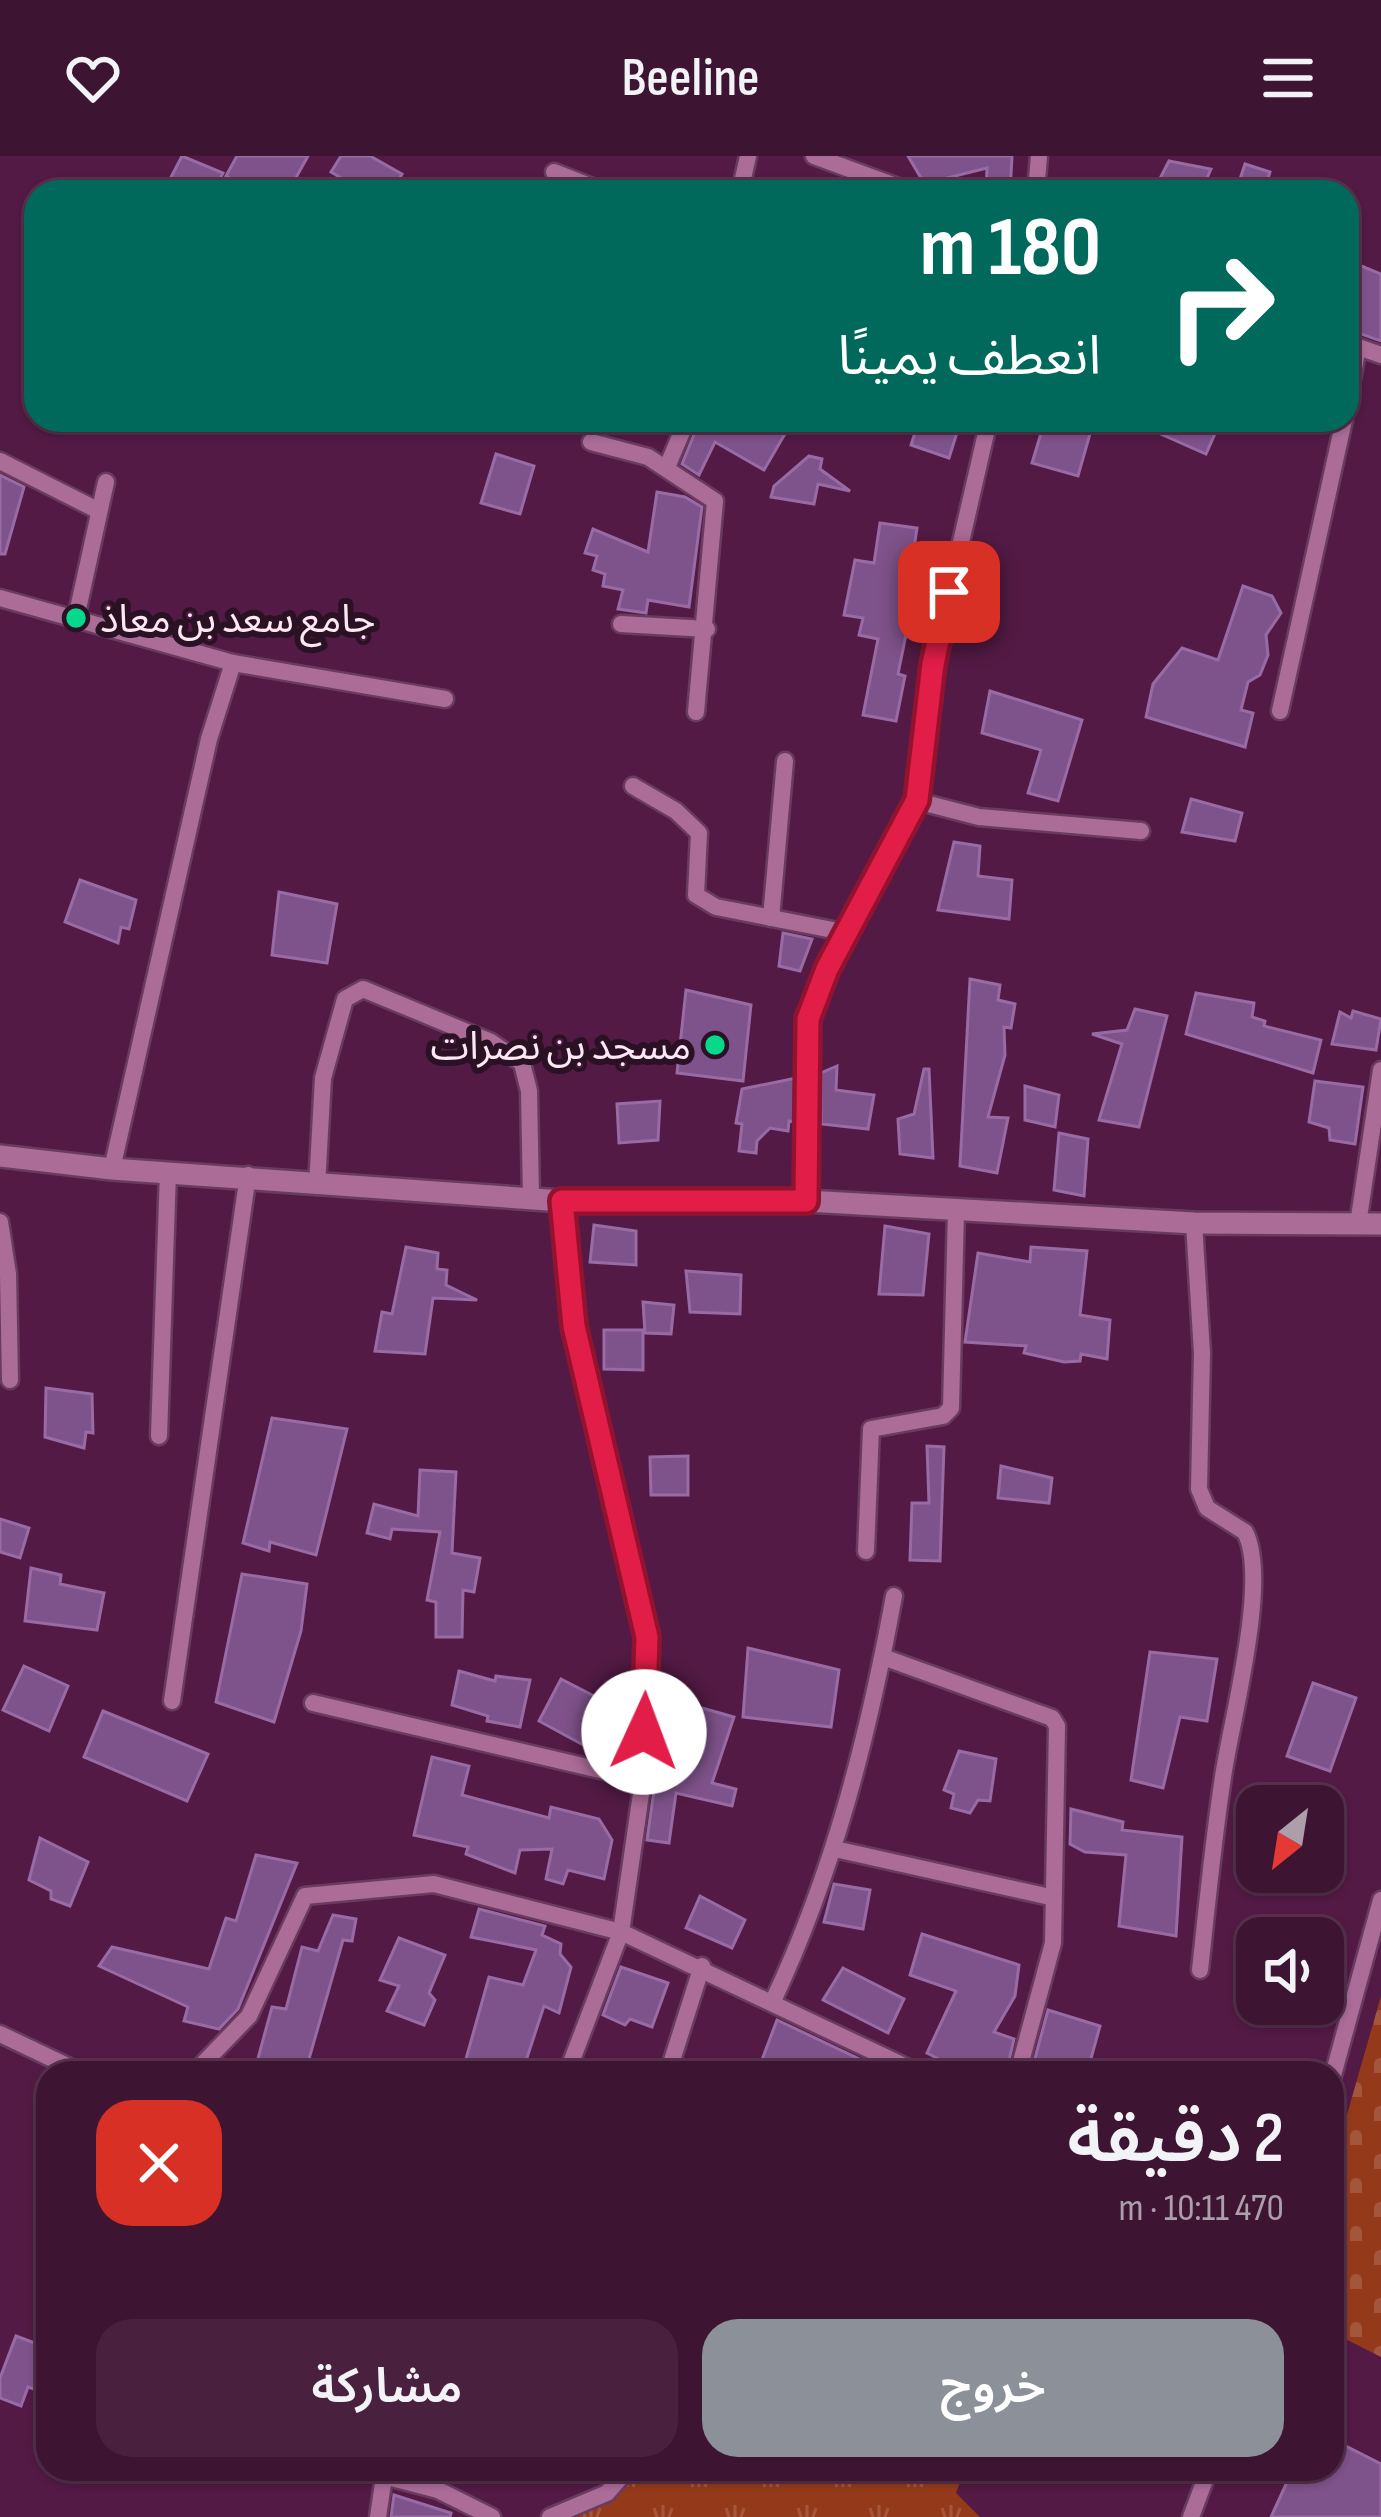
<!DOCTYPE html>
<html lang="ar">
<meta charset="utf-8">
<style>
:root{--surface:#3e1433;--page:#49213f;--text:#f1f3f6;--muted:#ad9eac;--line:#57334e;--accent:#8c9099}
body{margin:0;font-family:"Sofia Sans Condensed","Noto Sans Arabic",sans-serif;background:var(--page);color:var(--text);direction:rtl;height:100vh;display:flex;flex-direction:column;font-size:45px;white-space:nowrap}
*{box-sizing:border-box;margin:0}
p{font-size:39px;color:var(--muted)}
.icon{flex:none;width:66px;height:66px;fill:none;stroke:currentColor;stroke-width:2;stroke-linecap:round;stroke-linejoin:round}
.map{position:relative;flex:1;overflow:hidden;direction:ltr}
.side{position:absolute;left:36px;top:1905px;width:1308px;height:420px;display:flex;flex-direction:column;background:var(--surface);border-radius:36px;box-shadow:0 3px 9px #0004,0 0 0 3px var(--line);direction:rtl}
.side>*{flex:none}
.hud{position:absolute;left:24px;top:24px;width:1335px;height:252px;border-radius:36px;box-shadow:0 3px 9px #0004,0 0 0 3px var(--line);direction:rtl;background:#00695c;color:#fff;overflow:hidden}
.needle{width:78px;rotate:210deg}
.buttons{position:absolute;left:1236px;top:1629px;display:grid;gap:24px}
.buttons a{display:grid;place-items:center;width:108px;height:108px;border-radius:24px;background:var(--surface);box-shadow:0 3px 9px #0004,0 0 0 3px var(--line);font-size:60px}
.pin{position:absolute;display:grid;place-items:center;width:102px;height:102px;color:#fff;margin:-51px;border-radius:24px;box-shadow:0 6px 18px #0006}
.me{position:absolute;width:132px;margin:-66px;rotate:2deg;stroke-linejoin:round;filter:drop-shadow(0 0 9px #0008)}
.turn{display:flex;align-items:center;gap:42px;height:252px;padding:0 60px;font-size:54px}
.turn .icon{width:156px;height:156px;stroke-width:2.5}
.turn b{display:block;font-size:84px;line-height:102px}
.round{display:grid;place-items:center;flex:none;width:126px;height:126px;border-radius:36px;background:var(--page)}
.head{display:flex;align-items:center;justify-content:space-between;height:204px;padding:0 60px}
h1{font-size:72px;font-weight:600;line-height:90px}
.action{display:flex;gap:24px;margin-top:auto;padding:24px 60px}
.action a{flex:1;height:138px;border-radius:36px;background:var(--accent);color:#fff;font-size:48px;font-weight:600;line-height:138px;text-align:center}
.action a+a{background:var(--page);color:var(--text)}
header{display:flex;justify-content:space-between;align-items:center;height:156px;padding:0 60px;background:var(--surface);font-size:54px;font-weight:600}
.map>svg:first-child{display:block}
</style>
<header><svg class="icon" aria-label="menu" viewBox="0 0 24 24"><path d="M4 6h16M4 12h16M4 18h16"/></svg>Beeline<svg class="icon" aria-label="heart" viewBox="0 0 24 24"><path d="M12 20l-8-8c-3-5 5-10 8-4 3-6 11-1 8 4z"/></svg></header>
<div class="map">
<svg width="1381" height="2361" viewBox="0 0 1381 2361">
<defs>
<pattern id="grass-tufts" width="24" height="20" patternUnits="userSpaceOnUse" patternTransform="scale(3)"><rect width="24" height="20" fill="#943a1b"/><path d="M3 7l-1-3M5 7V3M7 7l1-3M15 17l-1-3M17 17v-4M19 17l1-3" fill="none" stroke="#a4563d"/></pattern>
<pattern id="cemetery-stones" width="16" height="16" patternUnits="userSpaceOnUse" patternTransform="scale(3)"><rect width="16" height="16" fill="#943a1b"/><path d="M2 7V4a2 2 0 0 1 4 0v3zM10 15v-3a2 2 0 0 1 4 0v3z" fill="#a4563d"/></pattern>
</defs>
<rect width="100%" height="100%" fill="#521a44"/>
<!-- grass -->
<polygon fill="url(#grass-tufts)" points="628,2313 902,2313 915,2319 921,2313 965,2313 956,2337 980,2361 550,2361"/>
<!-- cemetery -->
<polygon fill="url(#cemetery-stones)" points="1381,1840 1381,2201 1332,2176 1332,2011"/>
<!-- building -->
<g fill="#7e528a" stroke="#986ba5" stroke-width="3">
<polygon points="182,0 223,17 213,36 180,36 167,29"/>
<polygon points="237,0 308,0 288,36 254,36 226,20"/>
<polygon points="341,0 370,0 402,18 392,36 365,36 331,16"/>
<polygon points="908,0 1012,0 1010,36 986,36 987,12 939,24 921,22"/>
<polygon points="1169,5 1211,13 1207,22 1237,32 1245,8 1270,16 1264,36 1153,36"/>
<polygon points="1347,104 1381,118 1381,185 1347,173"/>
<polygon points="700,264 793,264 764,314 715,286 699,319 682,308"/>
<polygon points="919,264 961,264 949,302 911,289"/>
<polygon points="1045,264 1094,264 1078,320 1032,307"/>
<polygon points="1129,264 1221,264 1206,298"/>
<polygon points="496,298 534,310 520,358 481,347"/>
<polygon points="809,300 822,303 820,313 850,335 818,328 814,348 771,341 774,330"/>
<polygon points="0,319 24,331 5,398 0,398"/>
<polygon points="657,336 685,341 702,351 689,451 648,444 646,457 618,453 623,434 603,430 605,418 593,414 597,400 585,397 593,373 648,396"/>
<polygon points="880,367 917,372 911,413 919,415 898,518 905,520 896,565 863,559 878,483 859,479 863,462 844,459 855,404 874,407"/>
<polygon points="1243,430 1272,440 1281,457 1266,479 1268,499 1260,519 1248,526 1241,554 1253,557 1245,591 1146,561 1153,528 1182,492 1218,504"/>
<polygon points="990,535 1082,564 1058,645 1028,637 1041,594 982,577"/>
<polygon points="1191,643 1242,657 1235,685 1182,676"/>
<polygon points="954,686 980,690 978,720 1012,724 1009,763 938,754"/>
<polygon points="80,724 136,744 129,773 121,771 118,787 65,766"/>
<polygon points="279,736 337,748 327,807 272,799"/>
<polygon points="783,777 812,783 800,815 779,810"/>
<polygon points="970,823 1000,829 998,844 1015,848 1011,872 1004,871 1005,899 988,961 1008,962 997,1017 960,1010"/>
<polygon points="686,834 751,849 743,925 677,917"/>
<polygon points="1196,837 1254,847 1252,861 1265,865 1264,870 1321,884 1313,917 1186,878"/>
<polygon points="1135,853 1167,860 1139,971 1099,964 1122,888 1092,878 1127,874"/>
<polygon points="1353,855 1381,863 1376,894 1332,888 1340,856 1351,862"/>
<polygon points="837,910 836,934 874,939 868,973 821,968 821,917"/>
<polygon points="924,913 929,913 933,1002 900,998 898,963 914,958"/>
<polygon points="796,922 795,966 789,965 788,975 770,972 757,985 756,997 739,995 742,968 736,967 742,933"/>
<polygon points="1315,925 1363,931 1355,988 1330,984 1329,972 1309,966"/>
<polygon points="1025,930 1059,939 1055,971 1025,964"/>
<polygon points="660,945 658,984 619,987 617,948"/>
<polygon points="1059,977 1088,983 1084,1040 1054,1034"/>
<polygon points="594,1069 636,1075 636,1109 590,1106"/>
<polygon points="885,1070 929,1078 923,1139 879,1138"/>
<polygon points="406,1091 438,1097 437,1113 447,1114 446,1129 477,1144 433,1142 425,1198 375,1195 382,1156 392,1158"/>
<polygon points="1031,1091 1087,1095 1080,1159 1110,1164 1107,1203 1081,1198 1080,1205 1064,1206 1024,1197 1026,1190 965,1186 978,1097 1030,1106"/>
<polygon points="686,1115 741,1119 740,1158 690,1156"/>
<polygon points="643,1146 674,1149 671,1178 645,1177"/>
<polygon points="604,1174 643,1174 643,1214 604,1213"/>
<polygon points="46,1232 92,1238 93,1277 86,1276 84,1292 45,1281"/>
<polygon points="272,1262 347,1273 316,1399 270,1386 269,1395 243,1387"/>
<polygon points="927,1290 944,1291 940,1405 910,1404 912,1347 929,1347"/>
<polygon points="688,1300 688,1339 651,1339 650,1301"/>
<polygon points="1001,1310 1052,1322 1049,1347 998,1342"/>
<polygon points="420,1314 456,1316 452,1397 480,1402 474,1436 463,1434 462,1481 436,1481 436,1446 427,1444 440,1376 392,1373 390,1383 367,1377 374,1348 418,1360"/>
<polygon points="0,1363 29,1372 20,1402 0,1396"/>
<polygon points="31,1412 61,1419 60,1428 104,1437 97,1474 25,1465"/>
<polygon points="242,1418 307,1428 301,1475 274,1566 216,1546"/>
<polygon points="748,1492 839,1514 831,1571 743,1561"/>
<polygon points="1150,1496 1217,1503 1207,1565 1180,1561 1163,1632 1131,1624"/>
<polygon points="24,1510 68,1530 49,1575 3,1554"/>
<polygon points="459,1515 495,1525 496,1520 530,1524 520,1571 487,1565 488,1560 452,1549"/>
<polygon points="561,1523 631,1559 609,1603 539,1565"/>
<polygon points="1313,1527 1356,1542 1330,1615 1287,1600"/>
<polygon points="681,1546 734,1561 712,1627 736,1633 732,1650 676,1637 669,1687 647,1684 655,1627 660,1628"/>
<polygon points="103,1555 208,1598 187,1645 84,1601"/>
<polygon points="959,1595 996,1603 990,1645 978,1644 970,1657 951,1652 954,1638 944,1634"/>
<polygon points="432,1601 469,1610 462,1639 549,1662 551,1651 599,1663 612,1684 604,1723 568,1714 563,1728 546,1723 552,1693 520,1694 515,1717 466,1698 468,1691 414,1679"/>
<polygon points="1071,1653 1123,1666 1122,1674 1182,1681 1176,1780 1119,1770 1126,1699 1085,1696 1070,1688"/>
<polygon points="40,1682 88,1706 70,1750 51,1743 51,1735 29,1724"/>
<polygon points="256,1699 297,1707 238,1853 219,1873 184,1865 188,1851 99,1810 112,1791 209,1813 226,1762 236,1765"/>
<polygon points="834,1728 870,1734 863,1773 824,1766"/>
<polygon points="700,1740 745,1764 732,1792 686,1772"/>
<polygon points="479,1753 545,1770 542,1779 561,1788 560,1798 571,1811 559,1857 544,1850 522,1917 496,1911 494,1917 485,1917 464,1910 489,1821 523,1829 536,1794 471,1781"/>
<polygon points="333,1759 356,1763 352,1785 343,1784 305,1917 254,1917 272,1851 286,1853 302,1791 318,1795"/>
<polygon points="922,1778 1019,1809 1015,1840 994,1876 1014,1883 1006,1917 967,1917 927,1897 956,1835 910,1819"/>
<polygon points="399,1782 445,1799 429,1837 435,1844 424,1869 387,1855 399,1830 380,1824"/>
<polygon points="621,1811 668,1827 652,1871 630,1863 625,1869 603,1859"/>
<polygon points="843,1812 904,1843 888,1877 823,1844"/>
<polygon points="1048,1854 1100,1870 1087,1917 1031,1917"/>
<polygon points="777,1864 889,1917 757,1917"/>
<polygon points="16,2180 48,2192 43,2236 28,2231 21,2250 0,2242 0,2222"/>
<polygon points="1332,2283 1381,2308 1381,2361 1271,2361 1293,2313 1332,2313"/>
<polygon points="394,2339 451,2357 450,2361 391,2361"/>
</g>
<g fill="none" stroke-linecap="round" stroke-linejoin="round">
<!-- minor casing -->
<g stroke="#693c5f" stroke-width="21">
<g id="minor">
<polyline points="814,0 912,36"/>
<polyline points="554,16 605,36"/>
<polyline points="740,36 748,0"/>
<polyline points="1036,36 1039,0"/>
<polyline points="1347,187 1381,199"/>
<polyline points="1347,250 1358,191"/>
<polyline points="591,286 648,301 715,345 696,556"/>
<polyline points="0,305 99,355"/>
<polyline points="667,311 687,264"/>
<polyline points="0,442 233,507 445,543"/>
<polyline points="76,462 106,326"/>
<polyline points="621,468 707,473"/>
<polyline points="1280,555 1344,264"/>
<polyline points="633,630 676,655 699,677 696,739 716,751 848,777"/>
<polyline points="917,645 979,661 1141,675"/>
<polyline points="771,762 785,605"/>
<polyline points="112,1013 209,583 233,507"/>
<polyline points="317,1030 323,922 345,843 363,833 491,886 522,907 529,935 531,1041"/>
<polyline points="562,1045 574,1170 647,1481 643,1624 621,1776 567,1917"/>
<polyline points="807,1045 809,863 827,813 917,645 933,508 989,264"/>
<polyline points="0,1066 8,1118 10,1224"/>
<path d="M1194,1067l8,130 -3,136 8,19 38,24c25,47 -14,189 -22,245 -10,65 -16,129 -23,193"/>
<polyline points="1358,1068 1381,914"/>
<polyline points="159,1280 168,1016"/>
<polyline points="866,1395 871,1273 943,1260 951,1252 956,1055"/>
<polyline points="883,1501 1052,1562 1057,1570 1053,1787 1018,1917"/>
<polyline points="172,1545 248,1019"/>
<polyline points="313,1547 643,1624"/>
<polyline points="835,1693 1050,1741"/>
<path d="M773,1845c61,-130 95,-264 121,-405"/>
<polyline points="0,1878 82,1917"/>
<polyline points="194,1917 249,1860 305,1740 434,1728 621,1776 919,1917"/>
<polyline points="668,1917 702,1810"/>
<polyline points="1332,1923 1381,1744"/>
<polyline points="384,2320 438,2334 492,2361"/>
<polyline points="378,2361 385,2314"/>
<polyline points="550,2361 607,2337 628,2313"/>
<polyline points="1191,2361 1209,2313"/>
</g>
</g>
<!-- tertiary casing -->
<g stroke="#693c5f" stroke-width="26">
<polyline id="tertiary" points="0,1000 112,1013 562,1045 807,1045 1194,1067 1381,1068"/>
</g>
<!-- minor -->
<use href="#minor" stroke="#ab6c98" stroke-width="16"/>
<!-- tertiary -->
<use href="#tertiary" stroke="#ab6c98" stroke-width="21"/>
</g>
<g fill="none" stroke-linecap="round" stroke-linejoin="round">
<!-- route casing -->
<g stroke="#92132f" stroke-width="30">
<polyline id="route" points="644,1576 647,1481 574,1170 562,1045 806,1045 808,863 827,813 917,644 933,508 949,436"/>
</g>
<!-- route -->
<use href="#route" stroke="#e11d48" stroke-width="21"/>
</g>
<!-- markers -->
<g fill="#06d98b" stroke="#2a1123" stroke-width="4.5">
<circle cx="76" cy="462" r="12"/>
<circle cx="715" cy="889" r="12"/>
</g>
<g text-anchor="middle" stroke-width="12" stroke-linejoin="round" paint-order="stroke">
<!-- poi labels -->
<g font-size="39" fill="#fde7f6" stroke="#2a1123" text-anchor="start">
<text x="100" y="476">جامع سعد بن معاذ</text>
<text x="691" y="903" text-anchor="end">مسجد بن نصرات</text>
</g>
</g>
</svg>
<div class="buttons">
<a><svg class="needle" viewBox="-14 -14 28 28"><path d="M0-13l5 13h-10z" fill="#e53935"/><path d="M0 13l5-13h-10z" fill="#ad9eac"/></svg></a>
<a><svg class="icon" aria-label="sound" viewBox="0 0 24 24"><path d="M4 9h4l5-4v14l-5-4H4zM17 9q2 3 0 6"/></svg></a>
</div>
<div class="pin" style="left:949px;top:436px;background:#d93025"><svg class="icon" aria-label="arrive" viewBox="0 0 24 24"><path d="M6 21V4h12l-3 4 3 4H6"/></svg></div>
<svg class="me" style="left:644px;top:1576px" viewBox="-20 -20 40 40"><circle r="19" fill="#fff"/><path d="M0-13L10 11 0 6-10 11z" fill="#e11d48"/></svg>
<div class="hud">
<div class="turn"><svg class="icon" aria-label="right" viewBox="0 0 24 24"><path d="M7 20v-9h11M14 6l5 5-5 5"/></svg><div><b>180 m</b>انعطف يمينًا</div></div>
</div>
<section class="side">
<div class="head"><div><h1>2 دقيقة</h1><p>470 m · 10:11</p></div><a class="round" style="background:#d93025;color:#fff"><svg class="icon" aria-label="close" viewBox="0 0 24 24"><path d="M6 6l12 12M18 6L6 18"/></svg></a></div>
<div class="action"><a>خروج</a><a>مشاركة</a></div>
</section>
</div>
